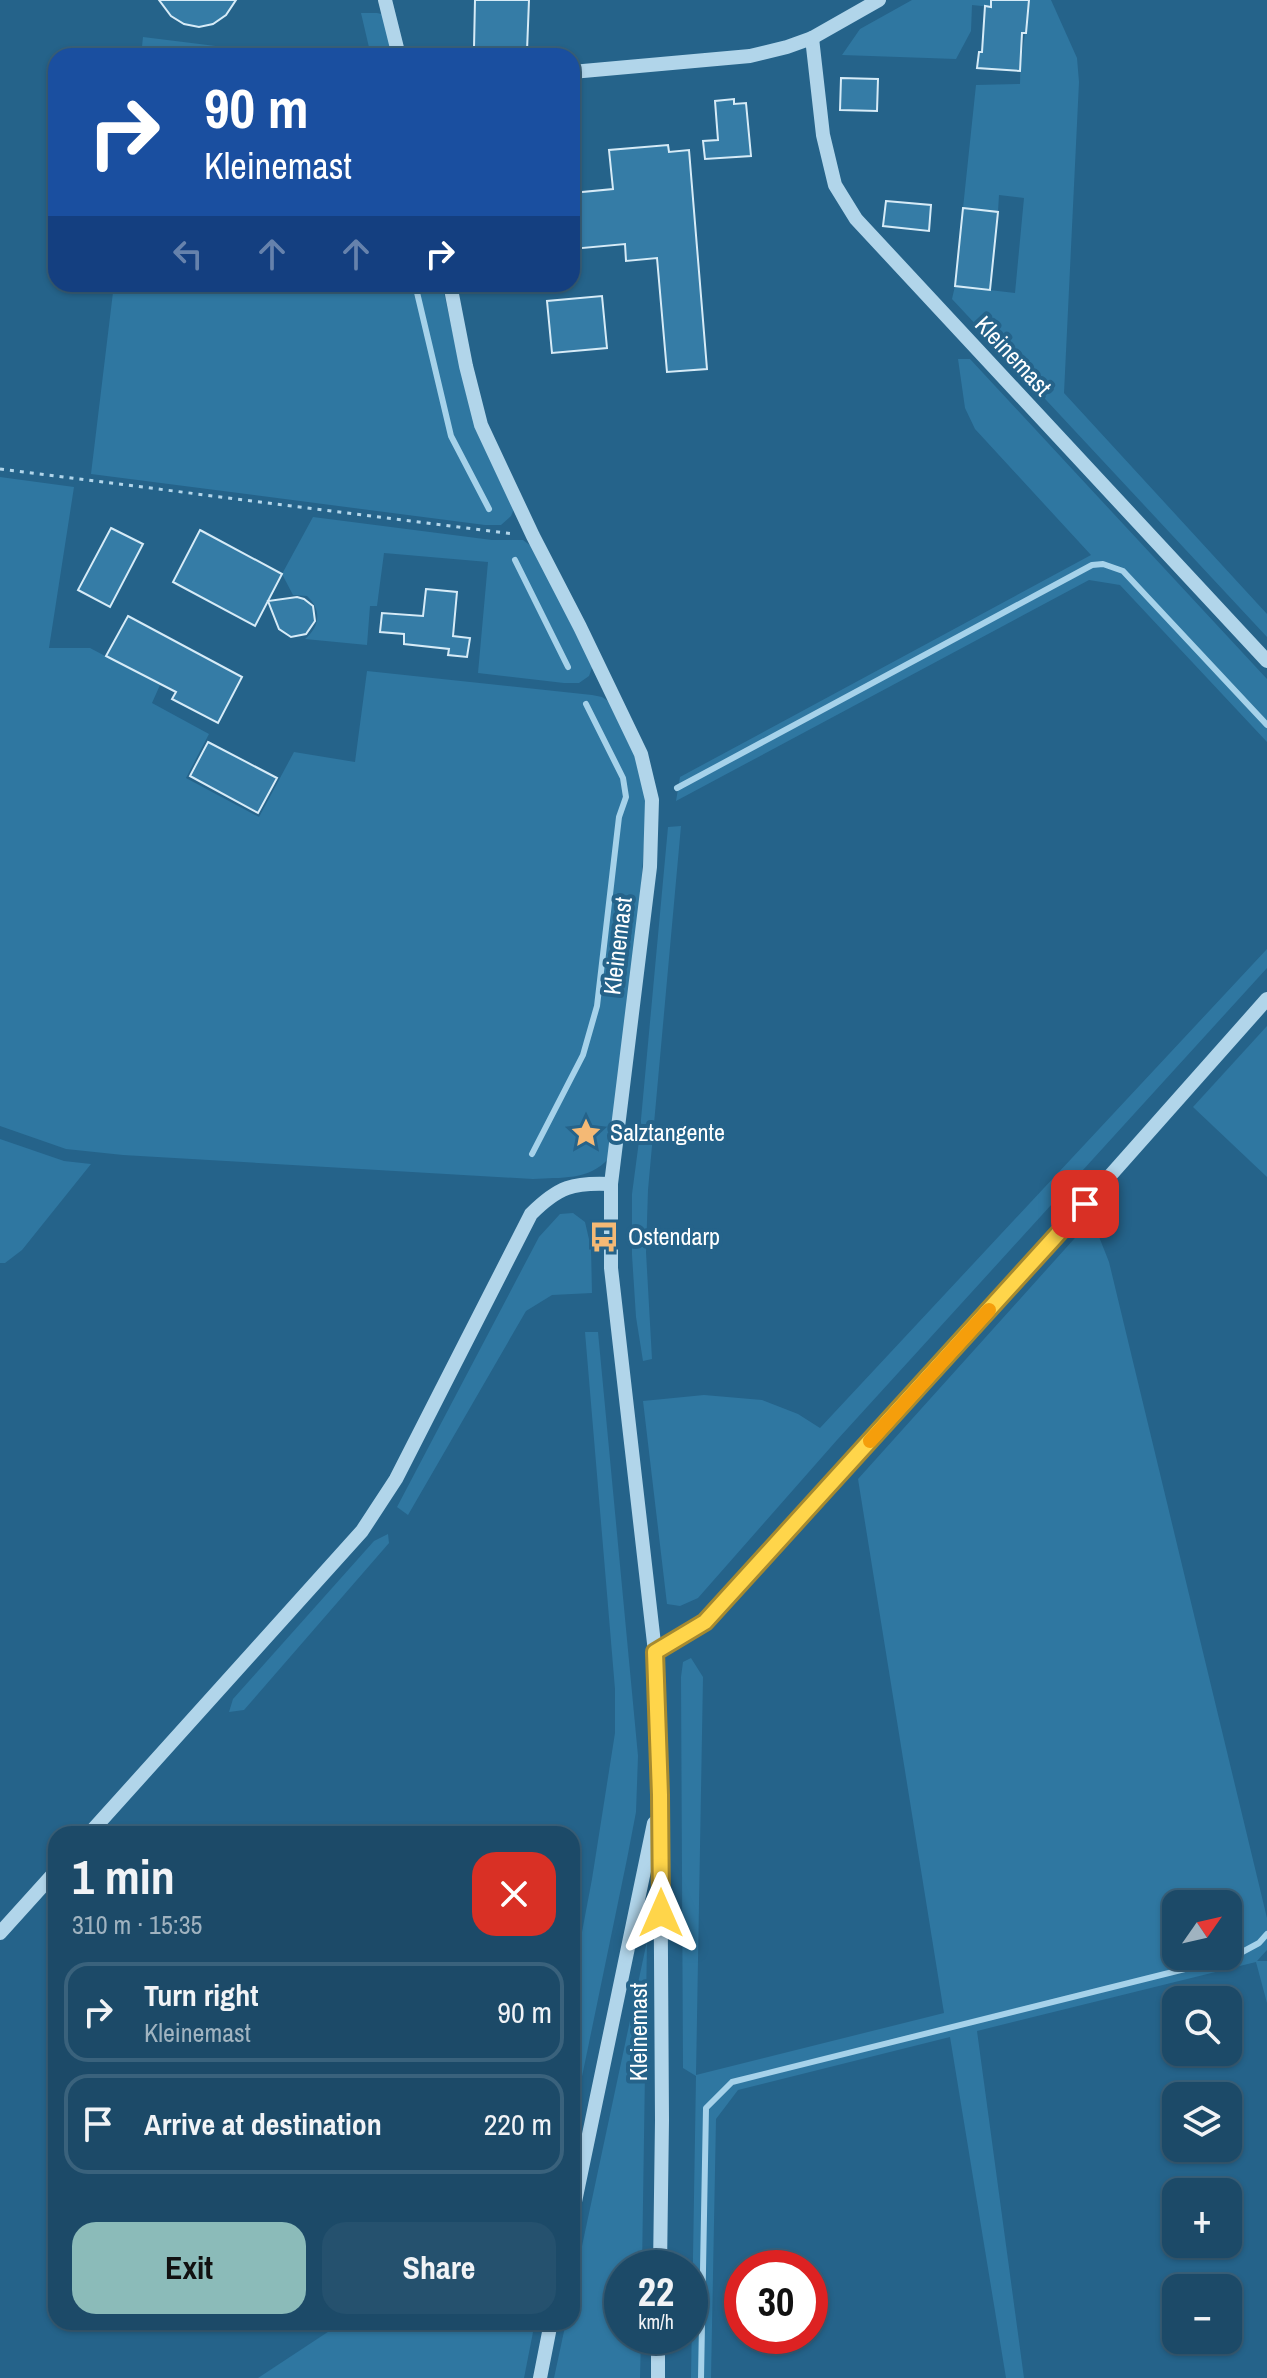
<!DOCTYPE html>
<meta charset="utf-8">
<style>
:root{--surface:#1c4a68;--page:#25516e;--text:#f1f3f6;--muted:#a0b3c0;--line:#3a627c;--accent:#8bbbb9}
body{margin:0;font-family:"Archivo Narrow",sans-serif;background:var(--page);color:var(--text);height:100vh;display:flex;flex-direction:column;font-size:30px;white-space:nowrap}
*{box-sizing:border-box;margin:0}
p{font-size:26px;color:var(--muted)}
.icon{flex:none;width:44px;height:44px;fill:none;stroke:currentColor;stroke-width:2;stroke-linecap:round;stroke-linejoin:round}
.map{position:relative;flex:1;overflow:hidden}
.panel{position:absolute;left:48px;top:1826px;width:532px;height:504px;display:flex;flex-direction:column;background:var(--surface);border-radius:24px;box-shadow:0 2px 6px #0004,0 0 0 2px var(--line)}
.panel>*{flex:none}
.top-card{position:absolute;left:48px;top:48px;width:532px;height:244px;border-radius:24px;box-shadow:0 2px 6px #0004,0 0 0 2px var(--line);background:#1a4fa0;color:#fff;overflow:hidden}
.needle{width:52px;rotate:56deg}
.tools{position:absolute;left:1162px;top:1890px;display:grid;gap:16px}
.tools a{display:grid;place-items:center;width:80px;height:80px;border-radius:16px;background:var(--surface);box-shadow:0 2px 6px #0004,0 0 0 2px var(--line);font-size:40px}
.speed{position:absolute;left:604px;top:2250px;display:flex;gap:16px;font-size:40px;font-weight:700;text-align:center}
.speed>*{display:grid;place-content:center;width:104px;height:104px;border-radius:50%;background:var(--surface);box-shadow:0 2px 6px #0004,0 0 0 2px var(--line);line-height:1}
.speed small{font-size:20px;font-weight:400}
.speed .limit{border:12px solid #d22;background:#fff;color:#111}
.pin{position:absolute;display:grid;place-items:center;width:68px;height:68px;color:#fff;margin:-34px;border-radius:16px;box-shadow:0 4px 12px #0006}
.me{position:absolute;width:88px;margin:-44px;rotate:0deg;stroke-linejoin:round;filter:drop-shadow(0 0 6px #0008)}
.turn{display:flex;align-items:center;gap:28px;height:168px;padding:0 24px;font-size:36px}
.turn .icon{width:104px;height:104px;stroke-width:2.5}
.turn b{display:block;font-size:56px;line-height:68px}
.lanes{display:flex;align-items:center;height:76px;padding:0 24px;background:#0003;justify-content:center;gap:40px;direction:ltr}
.lanes .off{opacity:.35}
.round{display:grid;place-items:center;flex:none;width:84px;height:84px;border-radius:24px;background:var(--page)}
.overview{display:flex;align-items:center;justify-content:space-between;height:136px;padding:0 24px}
h1{font-size:48px;font-weight:700;line-height:60px}
.button{display:flex;gap:16px;margin-top:auto;padding:16px 24px}
.button a{flex:1;height:92px;border-radius:24px;background:var(--accent);color:#111;font-size:32px;font-weight:700;line-height:92px;text-align:center}
.button a+a{background:var(--page);color:var(--text)}
ul{padding:0;list-style:none}
li{display:flex;align-items:center;gap:24px;height:100px;margin:0 16px 12px;padding:0 8px;border:4px solid var(--line);border-radius:24px}
li div{flex:1}
li b{display:block;font-size:30px}
li em{font-style:normal}
.map>svg:first-child{display:block}
</style>
<div class="map">
<svg width="1267" height="2378" viewBox="0 0 1267 2378">
<rect width="100%" height="100%" fill="#25638a"/>
<!-- green -->
<g fill="#2f77a1" fill-rule="evenodd">
<polygon points="912,0 991,0 991,7 972,5 971,31 956,59 842,55 860,29"/>
<path d="M1029,0h22l26,58 2,24 -15,311 203,221v23l-315,-338 3,-13 60,7 9,-95 -25,-3 -1,17 -35,-4 13,-123 44,-1c0,-29 7,-55 9,-84z"/>
<polygon points="361,13 377,13 386,15 394,56 371,56"/>
<polygon points="143,37 296,56 141,56"/>
<polygon points="114,284 442,284 467,397 514,509 511,516 501,525 485,525 91,474"/>
<polygon points="958,359 970,359 1267,679 1267,742 1120,585 1089,580 676,801 680,777 1091,555 975,429 965,408"/>
<path d="M0,477l74,10 -25,161h41l70,37 -8,18 57,31 -23,44 73,39 35,-65 61,10 12,-91 225,24 10,2 9,6 23,48 11,44 1,23 -6,82 -31,258c-20,23 -48,19 -76,21l-410,-24 -57,-6 -66,-23z"/>
<path d="M313,517l179,23h31l12,9 58,116 -4,11 -10,7h-15l-86,-10 10,-111 -104,-9 -7,53h-7l-3,39 -62,-6c15,-13 17,-29 2,-43l-14,-1 -11,-21z"/>
<polygon points="681,826 648,1190 646,1252 652,1359 643,1361 636,1317 632,1255 632,1194 639,1141 668,827"/>
<polygon points="1267,949 1267,968 837,1440 698,1598 680,1606 667,1604 643,1401 704,1395 762,1400 798,1414 820,1428"/>
<polygon points="1267,1026 1267,1177 1193,1107"/>
<polygon points="0,1139 64,1161 91,1164 22,1250 5,1263 0,1263"/>
<polygon points="573,1213 585,1222 591,1248 592,1293 552,1295 526,1311 408,1515 397,1507 539,1237 560,1214"/>
<path d="M1092,1219l17,43 158,656v32l-10,11h10v42l-11,-41 -279,69 47,347h-18l-56,-341 -212,53 -22,29 -5,259h-20l5,-302 -13,-8 -2,-391 2,-15 8,-4 12,19 -7,398 248,-62 -86,-534zM1176,1904h52v52h-52z"/>
<polygon points="585,1332 598,1332 638,1756 636,1812 627,1859 572,2125 572,1985 592,1879 615,1733 615,1689"/>
<polygon points="388,1534 389,1543 244,1710 229,1712 233,1699 374,1541"/>
<polygon points="647,1941 642,2268 622,2268 622,2336 641,2336 640,2378 554,2378 566,2322 572,2322 572,2293"/>
<polygon points="343,2322 535,2322 524,2378 258,2378"/>
</g>
<g fill="none" stroke-linecap="round" stroke-linejoin="round">
<!-- stream -->
<g stroke="#a6d2ea" stroke-width="6">
<polyline points="415,284 451,436 489,509"/>
<polyline points="515,560 568,667"/>
<polyline points="677,788 1092,565 1103,564 1123,571 1267,725"/>
<polyline points="532,1154 583,1055 597,1006 619,817 626,797 623,778 586,704"/>
<polyline points="701,2378 706,2108 732,2082 1233,1957 1259,1943 1267,1934"/>
</g>
</g>
<!-- building -->
<g fill="#357ca6" stroke="#d6ebf7" stroke-width="2">
<polygon points="159,0 236,0 226,15 213,24 199,27 184,24 171,16"/>
<polygon points="475,0 529,0 527,51 474,48"/>
<polygon points="991,0 1029,0 1026,33 1022,33 1020,71 977,68 979,52 982,52 985,6 991,7"/>
<polygon points="841,78 878,79 877,111 840,110"/>
<polygon points="734,99 734,104 746,103 751,156 705,159 703,141 718,140 715,101"/>
<polygon points="668,145 669,152 689,150 707,369 667,372 657,258 626,261 625,244 572,249 572,193 613,189 609,150"/>
<polygon points="886,201 931,205 929,231 883,226"/>
<polygon points="963,208 998,212 990,290 955,286"/>
<polygon points="602,296 607,348 552,353 547,301"/>
<polygon points="111,528 143,544 110,607 78,590"/>
<polygon points="200,530 282,574 255,626 173,582"/>
<polygon points="426,589 457,592 453,636 470,638 467,657 448,655 449,649 404,644 404,634 380,632 382,613 423,616"/>
<polygon points="297,597 304,599 313,606 315,621 306,634 291,637 279,629 268,601"/>
<polygon points="128,616 242,677 218,723 172,699 176,692 106,656"/>
<polygon points="208,742 277,778 258,813 190,776"/>
</g>
<g fill="none" stroke-linecap="round" stroke-linejoin="round">
<!-- path -->
<polyline stroke="#b1d5ea" stroke-width="3" stroke-dasharray="4 6" stroke-linecap="butt" points="0,469 513,534"/>
<!-- minor -->
<g stroke="#b1d5ea" stroke-width="14">
<polyline points="385,0 399,56"/>
<polyline points="812,38 823,135 835,185 856,219 1267,661"/>
<polyline points="572,72 750,56 787,47 812,38 879,0"/>
<polyline points="450,284 466,366 481,425 533,536 580,627 641,754 652,800 650,867 611,1184 611,1268 655,1652 660,1795 662,2120 660,2268"/>
<polyline points="655,1652 705,1622 1045,1249 1267,999"/>
<path d="M89,1834l273,-303 34,-52 135,-265c27,-27 42,-32 80,-30"/>
<polyline points="0,1933 56,1871"/>
<polyline points="572,2216 654,1823"/>
<polyline points="540,2378 551,2322"/>
<polyline points="658,2378 658,2336"/>
</g>
</g>
<g fill="none" stroke-linecap="round" stroke-linejoin="round">
<!-- route casing -->
<g stroke="#a68a30" stroke-width="20">
<polyline id="route" points="661,1913 660,1795 655,1652 705,1622 1085,1204"/>
</g>
<!-- route -->
<use href="#route" stroke="#ffd54a" stroke-width="14"/>
<!-- slow -->
<polyline stroke="#f59e0b" stroke-width="14" points="870,1441 989,1310"/>
</g>
<!-- icons -->
<defs>
<g id="sight-bare" transform="scale(2.4)"><path d="M0-6L1.8-2.2L6-1.7L2.9 1.2L3.7 5.4L0 3.3L-3.7 5.4L-2.9 1.2L-6-1.7L-1.8-2.2Z" fill="#f4b975" stroke="#25638a" stroke-width="2.5" paint-order="stroke"/></g>
<g id="bus-bare" transform="scale(2.4)"><path d="M-5-6H5V4H4V6H2V4H-2V6H-4V4H-5ZM-3.5-4V0h7V-4ZM-3.5 1.2v1.5H-2V1.2ZM2 1.2v1.5H3.5V1.2Z" fill="#f4b975" stroke="#25638a" stroke-width="2.5" paint-order="stroke"/></g>
</defs>
<g fill-rule="evenodd">
<use href="#sight-bare" x="586" y="1133"/>
<use href="#bus-bare" x="604" y="1237"/>
</g>
<g text-anchor="middle" stroke-width="8" stroke-linejoin="round" paint-order="stroke">
<!-- street labels -->
<g font-size="24" fill="#fff" stroke="#25638a">
<text transform="translate(1013 356) rotate(47)" y="8">Kleinemast</text>
<text transform="translate(618 946) rotate(-83)" y="8">Kleinemast</text>
<text transform="translate(639 2032) rotate(-90)" y="8">Kleinemast</text>
</g>
<!-- poi labels -->
<g font-size="24" fill="#fff" stroke="#25638a" text-anchor="start">
<text x="610" y="1141">Salztangente</text>
<text x="628" y="1245">Ostendarp</text>
</g>
</g>
</svg>
<div class="tools">
<a><svg class="needle" viewBox="-14 -14 28 28"><path d="M0-13l5 13h-10z" fill="#e53935"/><path d="M0 13l5-13h-10z" fill="#a0b3c0"/></svg></a>
<a><svg class="icon" aria-label="search" viewBox="0 0 24 24"><circle cx="10" cy="10" r="6"/><path d="M15 15l6 6"/></svg></a>
<a><svg class="icon" aria-label="layers" viewBox="0 0 24 24"><path d="M12 4l9 5-9 5-9-5zM3 14l9 5 9-5"/></svg></a>
<a>+</a>
<a>−</a>
</div>
<div class="speed"><div>22<small>km/h</small></div><div class="limit">30</div></div>
<div class="pin" style="left:1085px;top:1204px;background:#d93025"><svg class="icon" aria-label="arrive" viewBox="0 0 24 24"><path d="M6 21V4h12l-3 4 3 4H6"/></svg></div>
<svg class="me" style="left:661px;top:1913px" viewBox="-20 -20 40 40"><path d="M0-17L14 15 0 8-14 15z" fill="#ffd54a" stroke="#fff" stroke-width="4"/></svg>
<div class="top-card">
<div class="turn"><svg class="icon" aria-label="right" viewBox="0 0 24 24"><path d="M7 20v-9h11M14 6l5 5-5 5"/></svg><div><b>90 m</b>Kleinemast</div></div>
<div class="lanes"><svg class="icon off" aria-label="left" viewBox="0 0 24 24"><path d="M17 20v-9H6M10 6l-5 5 5 5"/></svg><svg class="icon off" aria-label="ahead" viewBox="0 0 24 24"><path d="M12 20V5M6 11l6-6 6 6"/></svg><svg class="icon off" aria-label="ahead" viewBox="0 0 24 24"><path d="M12 20V5M6 11l6-6 6 6"/></svg><svg class="icon" aria-label="right" viewBox="0 0 24 24"><path d="M7 20v-9h11M14 6l5 5-5 5"/></svg></div>
</div>
<section class="panel">
<div class="overview"><div><h1>1 min</h1><p>310 m · 15:35</p></div><a class="round" style="background:#d93025;color:#fff"><svg class="icon" aria-label="close" viewBox="0 0 24 24"><path d="M6 6l12 12M18 6L6 18"/></svg></a></div>
<ul>
<li><svg class="icon" aria-label="right" viewBox="0 0 24 24"><path d="M7 20v-9h11M14 6l5 5-5 5"/></svg><div><b>Turn right</b><p>Kleinemast</p></div><em>90 m</em></li>
<li><svg class="icon" aria-label="arrive" viewBox="0 0 24 24"><path d="M6 21V4h12l-3 4 3 4H6"/></svg><div><b>Arrive at destination</b></div><em>220 m</em></li>
</ul>
<div class="button"><a>Exit</a><a>Share</a></div>
</section>
</div>
